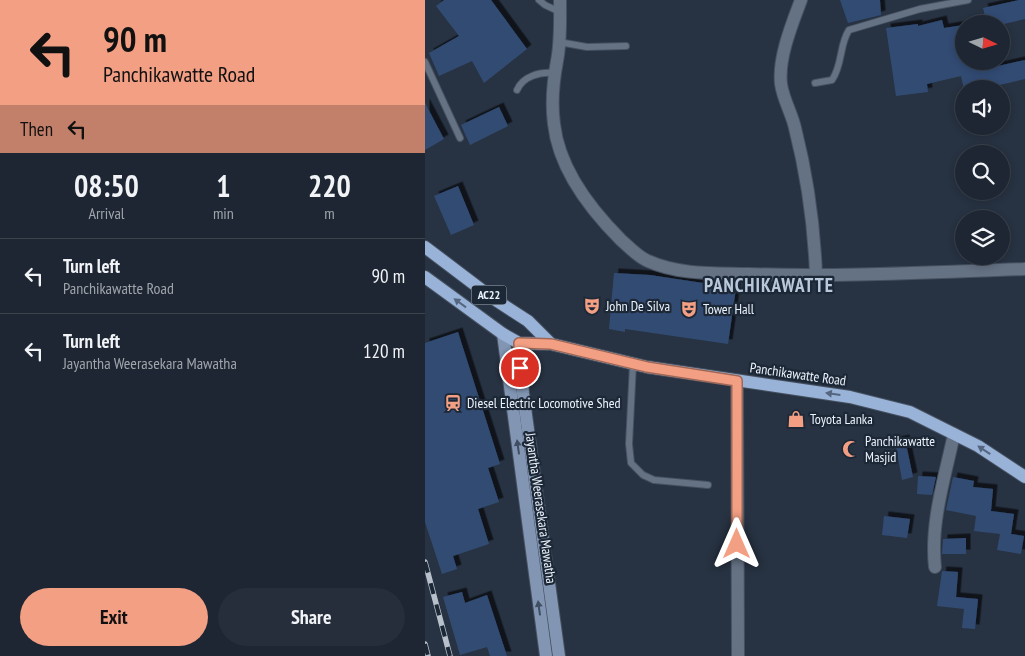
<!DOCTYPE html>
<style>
:root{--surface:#1d2632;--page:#252e3a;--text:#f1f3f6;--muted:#a0a5ac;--line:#3b434d;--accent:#f39f84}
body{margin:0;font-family:"PT Sans Narrow",sans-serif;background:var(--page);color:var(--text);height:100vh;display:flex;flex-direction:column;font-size:19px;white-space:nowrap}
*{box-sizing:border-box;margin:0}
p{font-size:16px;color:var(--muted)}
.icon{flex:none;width:28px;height:28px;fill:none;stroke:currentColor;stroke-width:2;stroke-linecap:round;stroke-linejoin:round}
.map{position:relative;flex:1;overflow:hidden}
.side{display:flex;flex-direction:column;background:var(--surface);width:425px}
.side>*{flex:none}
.banner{background:#f39f84;color:#111;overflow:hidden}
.needle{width:32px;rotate:95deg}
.fabs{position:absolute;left:530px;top:15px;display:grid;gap:10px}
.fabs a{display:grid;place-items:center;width:55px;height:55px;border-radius:50%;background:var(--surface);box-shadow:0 2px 8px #0003,0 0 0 1px var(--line);font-size:25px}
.pin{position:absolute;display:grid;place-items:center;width:42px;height:42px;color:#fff;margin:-21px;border:2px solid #fff;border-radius:50%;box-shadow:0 1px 5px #0007}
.me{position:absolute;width:55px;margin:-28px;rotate:0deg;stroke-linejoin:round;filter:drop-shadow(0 0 4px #0008)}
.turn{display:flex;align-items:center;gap:18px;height:105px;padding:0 20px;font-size:22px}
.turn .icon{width:65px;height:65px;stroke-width:2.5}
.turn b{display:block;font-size:35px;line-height:42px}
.then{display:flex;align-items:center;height:48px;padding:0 20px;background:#0003;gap:10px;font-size:19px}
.eta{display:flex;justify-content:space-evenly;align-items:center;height:85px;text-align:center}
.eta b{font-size:30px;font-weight:800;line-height:35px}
.action{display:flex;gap:10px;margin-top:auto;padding:10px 20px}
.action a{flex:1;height:58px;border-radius:30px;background:var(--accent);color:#111;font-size:20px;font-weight:800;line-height:58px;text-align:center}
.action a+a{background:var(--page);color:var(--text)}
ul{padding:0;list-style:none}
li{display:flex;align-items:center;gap:15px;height:75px;padding:0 20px;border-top:1px solid var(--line)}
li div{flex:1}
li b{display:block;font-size:19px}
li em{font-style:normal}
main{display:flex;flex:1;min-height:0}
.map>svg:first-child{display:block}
</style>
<main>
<section class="side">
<div class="banner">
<div class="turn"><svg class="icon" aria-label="left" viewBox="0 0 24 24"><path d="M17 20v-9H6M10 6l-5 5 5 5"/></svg><div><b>90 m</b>Panchikawatte Road</div></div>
<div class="then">Then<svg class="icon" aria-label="left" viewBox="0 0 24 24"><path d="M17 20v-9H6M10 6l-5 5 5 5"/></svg></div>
</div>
<div class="eta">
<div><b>08:50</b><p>Arrival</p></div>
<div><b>1</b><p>min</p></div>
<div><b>220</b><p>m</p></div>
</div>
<ul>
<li><svg class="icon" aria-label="left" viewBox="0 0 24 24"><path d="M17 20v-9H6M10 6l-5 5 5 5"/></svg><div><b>Turn left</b><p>Panchikawatte Road</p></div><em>90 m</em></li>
<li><svg class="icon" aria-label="left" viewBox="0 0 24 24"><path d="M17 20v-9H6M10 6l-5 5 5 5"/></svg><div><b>Turn left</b><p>Jayantha Weerasekara Mawatha</p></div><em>120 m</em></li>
</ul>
<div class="action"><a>Exit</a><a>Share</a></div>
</section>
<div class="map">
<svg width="600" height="656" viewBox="0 0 600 656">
<defs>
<filter id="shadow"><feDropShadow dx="4.5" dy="-4.5" stdDeviation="0" flood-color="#0009"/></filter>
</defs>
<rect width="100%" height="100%" fill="#273242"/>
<!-- building -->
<g fill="#324c73" filter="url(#shadow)">
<polygon points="19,0 66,0 102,49 59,83 47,61 14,76 4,53 34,36 11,6"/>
<polygon points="415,0 455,0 456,15 423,23"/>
<polygon points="594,0 600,0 600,19 579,24 562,24 558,8"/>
<polygon points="517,20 519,28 539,25 539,61 557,61 559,69 600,60 600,79 557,89 539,89 536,76 502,84 503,92 471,96 461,28 493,24 493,26"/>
<polygon points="0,103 19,139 0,150"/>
<polygon points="74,107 83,126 45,145 36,125"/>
<polygon points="33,186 49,225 26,235 9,196"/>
<polygon points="189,273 225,275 311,288 303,344 200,329 200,332 184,329"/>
<polygon points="33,332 75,464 63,468 74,502 53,509 64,544 28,556 32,569 17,574 0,522 0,343"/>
<polygon points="480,439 488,477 477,480 470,441"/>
<polygon points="493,476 511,477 507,495 492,494"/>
<polygon points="528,477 549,481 548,487 568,489 566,511 589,514 586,534 599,536 596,554 572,550 575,534 549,531 551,516 521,510"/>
<polygon points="459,516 485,519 482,538 457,535"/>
<polygon points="541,538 541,554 517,554 518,539"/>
<polygon points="517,571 533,572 531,597 553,599 550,629 537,628 539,609 512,606"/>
<polygon points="37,592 40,603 62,595 82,656 65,656 62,647 35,655 18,597"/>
</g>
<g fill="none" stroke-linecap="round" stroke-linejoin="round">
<!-- service casing -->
<g stroke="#465160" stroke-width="8">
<g id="service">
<polyline points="114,0 120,5 135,12"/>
<polyline points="134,42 162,47 201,46"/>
<polyline points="0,62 35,138"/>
<path d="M390,83l17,-3c11,-16 7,-35 17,-50l71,-21 48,-9"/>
<path d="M92,90c6,-14 23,-18 36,-17"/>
<polyline points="208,364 204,444 206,463 218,475 229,480 283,485"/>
</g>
</g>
<!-- minor casing -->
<g stroke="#465160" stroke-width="14">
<g id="minor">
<path d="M135,0c0,20 1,41 -3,61 -4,21 -6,41 -3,63 5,45 36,85 67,116 8,7 17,17 27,21 31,14 67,12 101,13 91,3 184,-2 276,-5"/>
<path d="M376,0c-9,24 -23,58 -20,84 2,15 11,30 14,44 12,47 19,97 21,146"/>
<polyline points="312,381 313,656"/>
<path d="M510,567c-5,-44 10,-90 19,-133"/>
</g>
</g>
<!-- secondary casing -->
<g stroke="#465160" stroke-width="14">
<g id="secondary">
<polyline points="78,334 121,656"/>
<polyline points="94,343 98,393 134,656"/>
</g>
</g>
<!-- primary casing -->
<g stroke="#465160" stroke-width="14">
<g id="primary">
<polyline points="0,247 66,297 103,321 126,344"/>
<polyline points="0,277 78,334 94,343 126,344 222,367 425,397 485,412 553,446 600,477"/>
</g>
</g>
<!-- service -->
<use href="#service" stroke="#657284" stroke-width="6"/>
<!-- minor -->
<use href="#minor" stroke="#657284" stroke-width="12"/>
<!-- secondary -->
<use href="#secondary" stroke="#8296b3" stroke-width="12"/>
<!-- primary -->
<use href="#primary" stroke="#98b2d8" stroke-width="12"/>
<!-- rail casing -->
<g stroke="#b7c0cb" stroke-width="5.5">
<g id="rail">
<polyline points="0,562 25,656"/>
<polyline points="0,644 3,656"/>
</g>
</g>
<!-- rail -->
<use href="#rail" stroke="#1d2837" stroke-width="4" stroke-dasharray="11" stroke-linecap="butt"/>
</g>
<!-- one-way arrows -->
<defs><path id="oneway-solid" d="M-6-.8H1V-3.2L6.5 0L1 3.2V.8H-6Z" transform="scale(1.25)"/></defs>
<g fill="#54667f">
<use href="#oneway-solid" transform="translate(35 303) rotate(-144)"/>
<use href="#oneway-solid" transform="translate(408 394) rotate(-172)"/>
<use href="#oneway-solid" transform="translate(559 450) rotate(-147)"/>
</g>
<g fill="#404e62">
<use href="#oneway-solid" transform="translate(93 447) rotate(-98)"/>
<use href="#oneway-solid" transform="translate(114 608) rotate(-98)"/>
</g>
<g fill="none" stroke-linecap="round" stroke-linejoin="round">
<!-- route casing -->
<g stroke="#9e6756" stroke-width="12">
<polyline id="route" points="95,368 94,343 126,344 222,367 312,381 312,544"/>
</g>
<!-- route -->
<use href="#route" stroke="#f39f84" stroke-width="9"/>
</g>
<!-- icons -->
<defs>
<g id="theatre-bare" transform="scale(1.35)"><path d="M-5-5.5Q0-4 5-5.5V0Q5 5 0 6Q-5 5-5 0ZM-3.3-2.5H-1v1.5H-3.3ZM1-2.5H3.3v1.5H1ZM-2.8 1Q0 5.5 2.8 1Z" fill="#f39f84" stroke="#1d2837" stroke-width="2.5" paint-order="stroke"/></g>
<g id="station-bare" transform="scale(1.35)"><path d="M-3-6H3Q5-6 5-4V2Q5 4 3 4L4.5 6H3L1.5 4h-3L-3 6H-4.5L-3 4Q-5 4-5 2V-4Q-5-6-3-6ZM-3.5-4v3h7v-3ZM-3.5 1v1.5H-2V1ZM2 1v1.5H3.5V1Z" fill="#f39f84" stroke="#1d2837" stroke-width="2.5" paint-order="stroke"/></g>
<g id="shop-bare" transform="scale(1.35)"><path d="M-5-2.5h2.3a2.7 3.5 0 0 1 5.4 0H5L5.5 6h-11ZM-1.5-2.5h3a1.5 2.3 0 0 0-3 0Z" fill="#f39f84" stroke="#1d2837" stroke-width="2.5" paint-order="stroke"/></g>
<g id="mosque-bare" transform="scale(1.35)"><path d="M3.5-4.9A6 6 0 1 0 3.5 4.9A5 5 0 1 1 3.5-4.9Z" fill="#f39f84" stroke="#1d2837" stroke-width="2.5" paint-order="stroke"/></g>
</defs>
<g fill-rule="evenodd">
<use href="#theatre-bare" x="167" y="306"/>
<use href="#theatre-bare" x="264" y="309"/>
<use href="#station-bare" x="28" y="403"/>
<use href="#shop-bare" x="371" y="419"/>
<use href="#mosque-bare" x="426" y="449"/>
</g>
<g text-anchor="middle" stroke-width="4.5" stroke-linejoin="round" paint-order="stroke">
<!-- shield labels -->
<rect fill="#1d2837" stroke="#acb5c1" stroke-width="1" x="46.5" y="285.5" width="35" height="19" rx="4"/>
<g font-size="12" font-weight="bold" fill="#eaf2fc">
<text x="64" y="299">AC22</text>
</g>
<!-- poi labels -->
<g font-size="14" fill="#eaf2fc" stroke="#1d2837" text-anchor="start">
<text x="181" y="311">John De Silva</text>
<text x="278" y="314">Tower Hall</text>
<text x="42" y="408">Diesel Electric Locomotive Shed</text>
<text x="385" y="424">Toyota Lanka</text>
<text x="440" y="446">Panchikawatte<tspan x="440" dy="16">Masjid</tspan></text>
</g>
<!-- street labels -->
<g font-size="14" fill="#eaf2fc" stroke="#1d2837">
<text transform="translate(373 374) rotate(8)" y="5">Panchikawatte Road</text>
<text transform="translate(116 508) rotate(82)" y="5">Jayantha Weerasekara Mawatha</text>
</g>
<!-- district labels -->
<g font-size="19" font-weight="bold" letter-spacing="1" fill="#bac8dc" stroke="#1d2837">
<text x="344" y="292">PANCHIKAWATTE</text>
</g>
</g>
</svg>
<div class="fabs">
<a><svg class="needle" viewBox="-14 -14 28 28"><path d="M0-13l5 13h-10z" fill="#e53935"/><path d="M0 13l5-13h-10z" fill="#a0a5ac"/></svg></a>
<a><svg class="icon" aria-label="sound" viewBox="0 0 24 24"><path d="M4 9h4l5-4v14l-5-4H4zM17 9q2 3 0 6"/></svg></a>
<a><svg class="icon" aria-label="search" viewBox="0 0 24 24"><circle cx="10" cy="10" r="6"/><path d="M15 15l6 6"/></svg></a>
<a><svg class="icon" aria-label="layers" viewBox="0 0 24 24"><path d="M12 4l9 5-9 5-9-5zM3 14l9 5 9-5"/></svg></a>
</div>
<div class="pin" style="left:95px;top:368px;background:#d93025"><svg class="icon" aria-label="arrive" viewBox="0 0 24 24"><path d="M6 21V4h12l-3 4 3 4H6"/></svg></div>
<svg class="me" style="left:312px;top:544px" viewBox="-20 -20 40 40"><path d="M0-17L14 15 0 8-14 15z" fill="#f39f84" stroke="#fff" stroke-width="4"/></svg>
</div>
</main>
